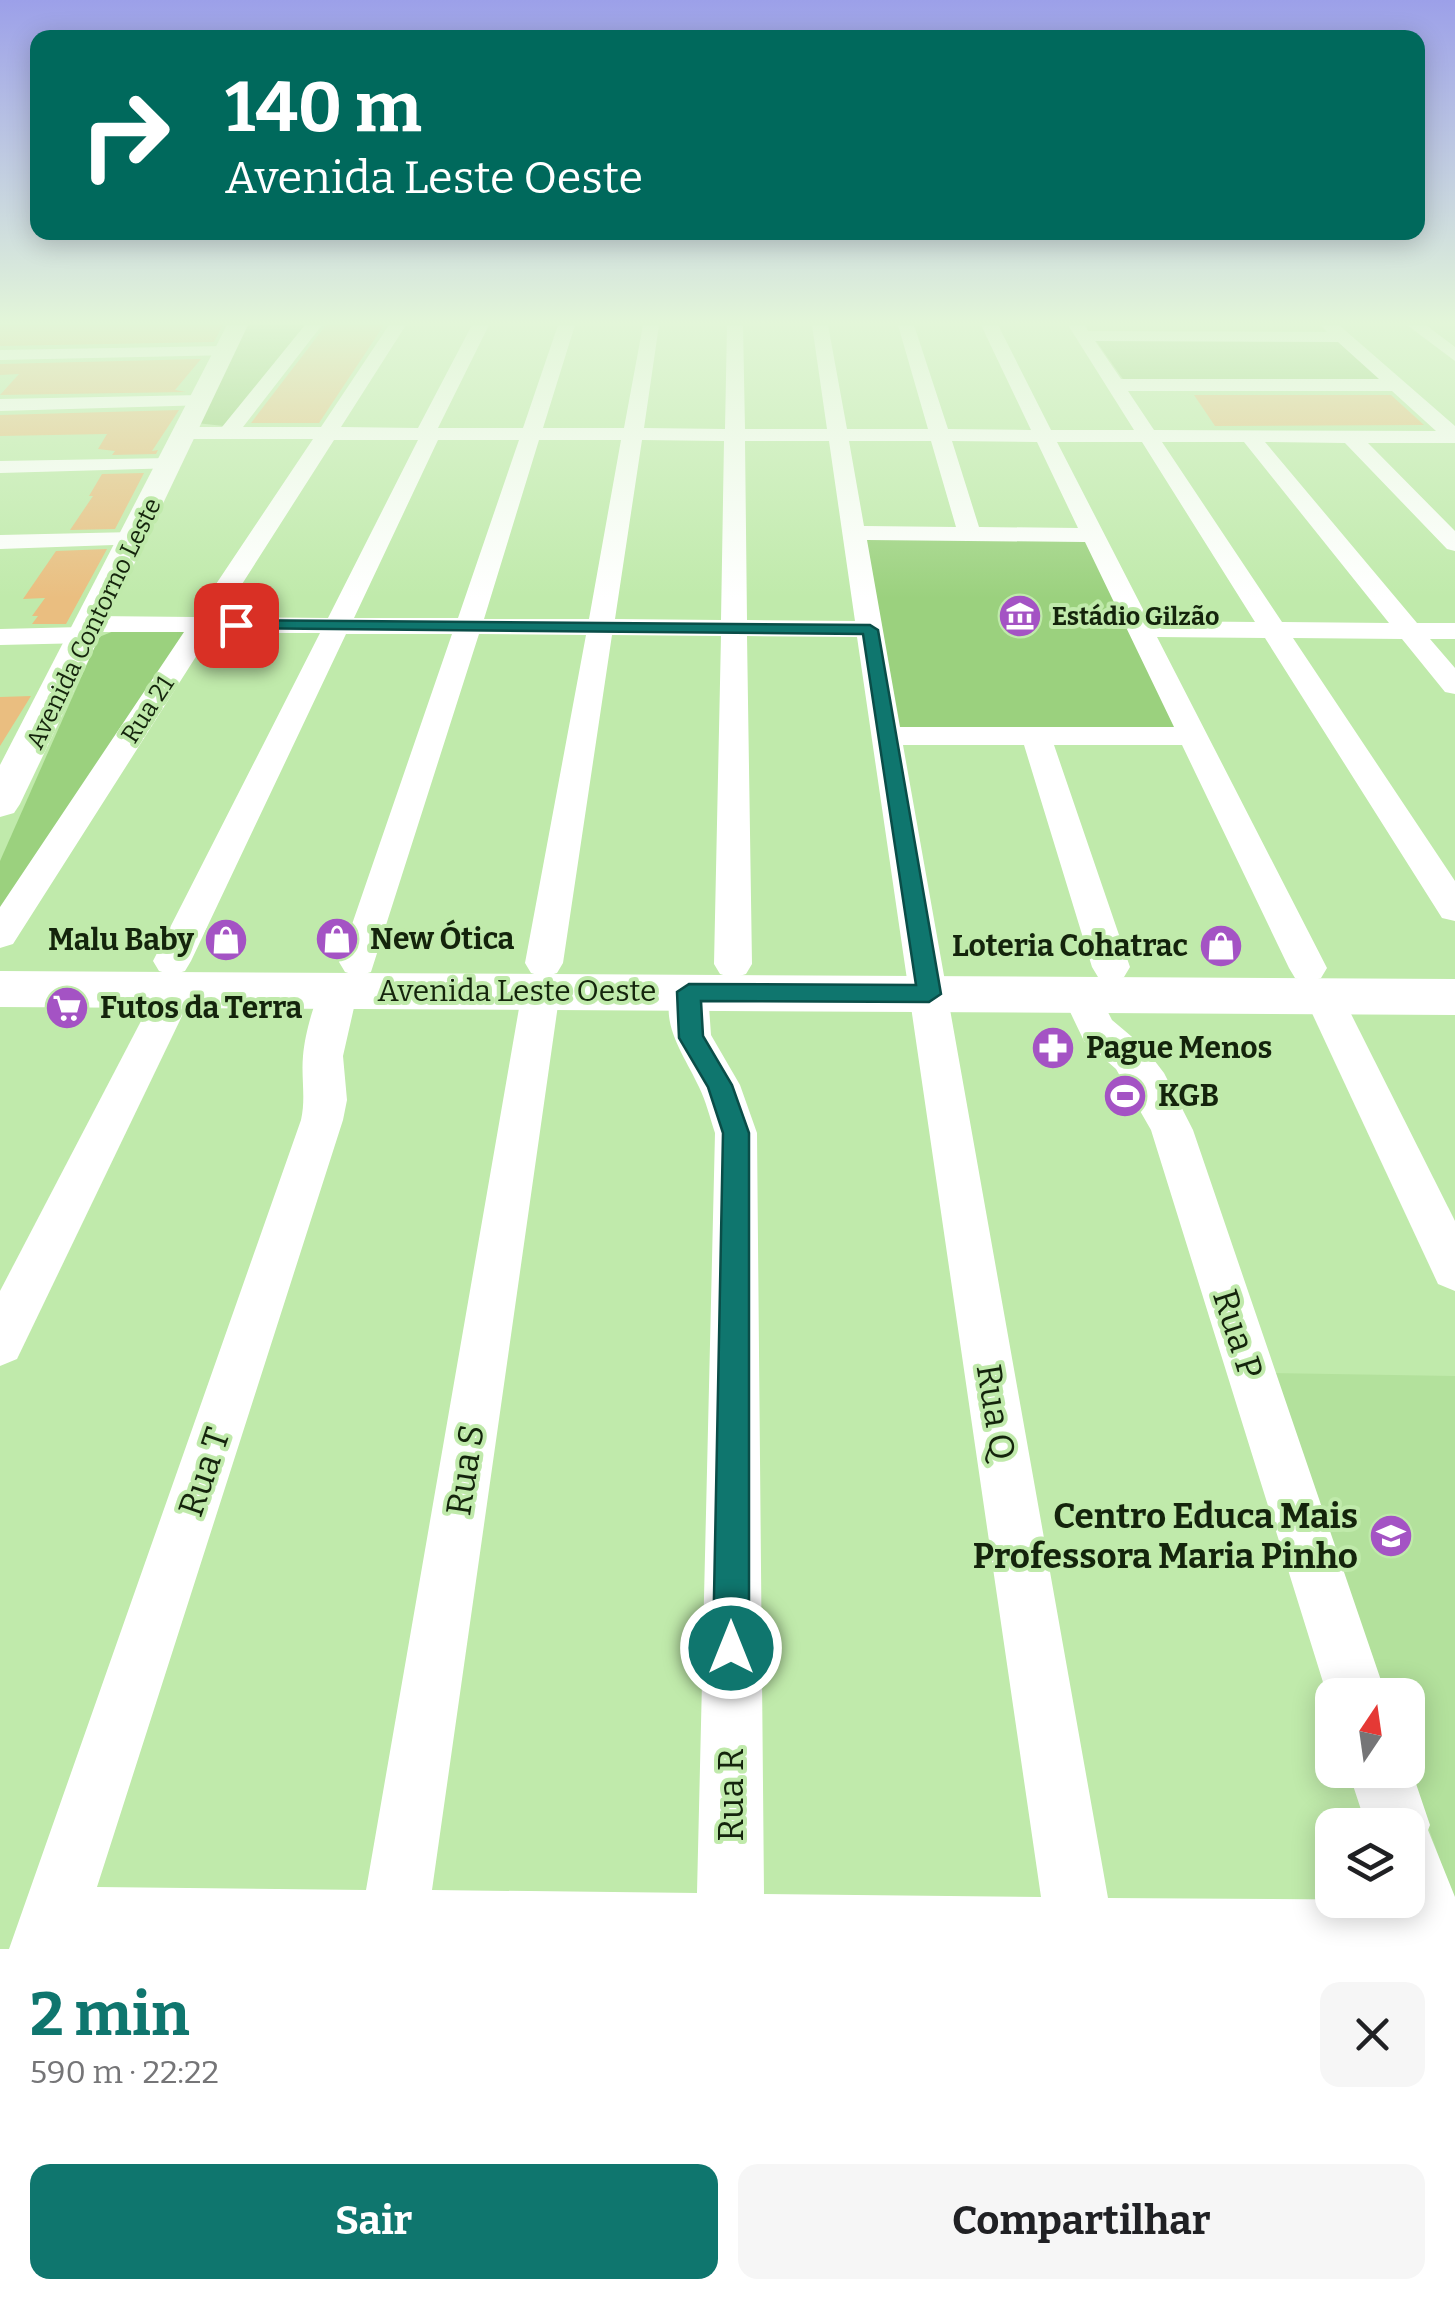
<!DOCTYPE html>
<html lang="pt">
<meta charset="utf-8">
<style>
:root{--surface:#fff;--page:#f6f6f6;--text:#202124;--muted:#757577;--accent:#0f766e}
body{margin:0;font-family:Bitter,serif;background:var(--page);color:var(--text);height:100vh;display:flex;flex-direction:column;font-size:38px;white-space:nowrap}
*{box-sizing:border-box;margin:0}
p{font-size:32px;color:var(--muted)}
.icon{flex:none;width:55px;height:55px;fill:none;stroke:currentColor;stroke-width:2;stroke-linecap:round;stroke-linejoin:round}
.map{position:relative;height:1949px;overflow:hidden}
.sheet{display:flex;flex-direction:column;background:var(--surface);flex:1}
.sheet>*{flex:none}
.hud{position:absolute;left:30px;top:30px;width:1395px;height:210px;border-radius:20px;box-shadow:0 5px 25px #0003;background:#00695c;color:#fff;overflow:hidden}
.needle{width:65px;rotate:13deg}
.tools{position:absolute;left:1315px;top:1678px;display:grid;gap:20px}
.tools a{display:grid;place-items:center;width:110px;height:110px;border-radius:20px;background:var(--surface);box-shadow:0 5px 25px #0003;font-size:50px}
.pin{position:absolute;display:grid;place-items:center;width:85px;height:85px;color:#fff;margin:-42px;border-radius:20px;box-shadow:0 5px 15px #0006}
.me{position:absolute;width:110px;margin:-55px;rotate:0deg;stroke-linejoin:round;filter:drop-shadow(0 0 8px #0008)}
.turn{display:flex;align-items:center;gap:35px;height:210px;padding:0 30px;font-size:45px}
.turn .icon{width:130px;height:130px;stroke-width:2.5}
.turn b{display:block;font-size:70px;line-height:85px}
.round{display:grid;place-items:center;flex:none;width:105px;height:105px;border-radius:20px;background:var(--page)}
.head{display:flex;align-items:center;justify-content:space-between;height:170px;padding:0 30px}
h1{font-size:60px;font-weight:700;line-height:75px;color:var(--accent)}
.button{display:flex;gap:20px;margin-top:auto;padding:20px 30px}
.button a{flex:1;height:115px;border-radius:20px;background:var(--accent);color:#fff;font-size:40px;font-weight:700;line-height:115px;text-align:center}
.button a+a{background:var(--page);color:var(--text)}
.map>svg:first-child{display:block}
</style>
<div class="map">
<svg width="1455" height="1949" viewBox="0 0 1455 1949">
<rect width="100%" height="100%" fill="#c0eaab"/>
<!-- built -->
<polygon fill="#b3e19c" points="1270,1373 1455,1376 1455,1902 1408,1770 1408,1695 1381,1695"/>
<!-- green -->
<g fill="#9bd17e">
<polygon points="245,325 308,325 224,426 196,423"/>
<polygon points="1094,338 1337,339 1386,380 1125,382"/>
<polygon points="863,539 1088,540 1180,733 898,729"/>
<polygon points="114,631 187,632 0,920 0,861 99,637"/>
</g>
<!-- building -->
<g fill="#eabe80">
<polygon points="0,325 223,325 214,342 0,346"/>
<polygon points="326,325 384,325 319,423 251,423"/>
<polygon points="201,359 175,390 186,392 0,395 19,374 0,375 0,364"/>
<polygon points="1194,395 1391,395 1424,425 1215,426"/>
<polygon points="179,410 152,451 158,450 156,454 112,455 115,451 98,449 107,434 0,436 0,415"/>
<polygon points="144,473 115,529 70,530 93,496 89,496 102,474"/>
<polygon points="107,549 66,624 32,624 38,616 32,616 45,598 23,599 56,551"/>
<polygon points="31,696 0,746 0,697"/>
</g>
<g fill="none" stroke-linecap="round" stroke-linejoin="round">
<!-- minor -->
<g fill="#fff" fill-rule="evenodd">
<path d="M305,325h17l-79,102h78l68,-102h17l-65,102 77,1 54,-103h17l-51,103h85l35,-103h17l-32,103h81l19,-103h16l-15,103 81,1 2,-104h16l2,104h82l-15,-104h16l19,104h81l-30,-104h16l34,104 83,1 -50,-105h17l53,105h83l-66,-105h17l3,6 239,1 -6,-7h18l116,101v17h-87l87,88v20l-8,-2 -102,-106 -80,-1 152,181h38v16h-25l25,29v26l-10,-2 -43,-53 -109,-1 162,243v40l-13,-3 -177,-280 -108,-1 170,331 -6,10 -13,4 -13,-4 -6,-10 -107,-223h-128l76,222 -6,10 -13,4 -13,-4 -6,-10 -68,-222h-121l205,1153 300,2v-75h-42l-18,-55h60v-10l22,65 -2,5 27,67v52h-1446l292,-829c5,-22 0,-42 2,-64 2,-23 11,-56 23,-76l13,-4 13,4 6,10 -15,66 4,44 -4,20 -246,767 269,3 156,-899 6,-10 13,-4 13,4 6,10 -128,899 265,3 18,-760c-5,-15 -9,-32 -16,-46 -15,-33 -44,-68 -23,-105l13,-4 13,4 6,10 3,43 29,50 17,48 7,761 277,3 -184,-1260 -110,-1 5,328 -6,10 -13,4 -13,-4 -6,-10 7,-328 -109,-1 -49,328 -6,10 -13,4 -13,-4 -6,-10 61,-328 -107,-1 -108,338 -13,4 -13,-4 -6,-10 113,-328h-106l-155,327 -6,10 -13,4 -13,-4 -6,-10 167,-328h-109l-198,311 -13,4v-41l184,-275h-86l-2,9 -9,2 -87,2v-16l82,-2 2,-9 9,-2 101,1 119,-178h-128l-10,-6 10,-6h37zM1095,341l243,1 41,37h-258zM1128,391h264l44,40 -282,-1zM334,440h84l-90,178 -107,-1zM438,440h81l-61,178h-104zM539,440h82l-32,179h-105zM642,440l82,1 -3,179 -106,-1zM745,441h84l26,180 -108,-1zM849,441h82l25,86 -92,-1zM952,441l85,1 41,86 -99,-1zM1057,442h85l113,180 -106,-1zM1162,442h82l145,181 -107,-1zM867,540l218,2 89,185h-274z"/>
<polygon points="1407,325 1426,325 1455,347 1455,361"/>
<polygon points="226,346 232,347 232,355 0,360 0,350"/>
<polygon points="201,395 208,397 208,405 0,411 0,399"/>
<polygon points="170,458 177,460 181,464 177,468 0,473 0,461"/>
<polygon points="134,532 146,539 142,544 0,549 0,535"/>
<polygon points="176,975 189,979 195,989 17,1359 0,1366 0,1291 163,979"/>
<polygon points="1081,981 1094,985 1112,1020 1144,1047 1164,1073 1193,1130 1386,1695 1332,1695 1332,1711 1151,1130 1116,1069 1084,1041 1062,995 1068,985"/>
<polygon points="1323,982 1337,986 1455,1221 1455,1291 1438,1284 1304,996 1309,986"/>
</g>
<!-- major -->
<g fill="#fff" fill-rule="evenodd">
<polygon points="227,325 248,325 20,804 14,813 0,817 0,765"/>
<polygon points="0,971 1455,979 1455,1015 0,1007"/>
</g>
</g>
<!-- sky -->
<linearGradient id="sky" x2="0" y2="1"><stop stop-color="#9ca0e9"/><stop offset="0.54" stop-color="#e3f6d9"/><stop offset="1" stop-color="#e3f6d9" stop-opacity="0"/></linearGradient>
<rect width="1455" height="598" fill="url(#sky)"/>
<!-- route -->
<polygon fill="#0f766e" stroke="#0a4d48" stroke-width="2.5" points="236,620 870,625 878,630 941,994 929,1002 701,1001 703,1036 732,1085 749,1133 749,1648 744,1661 731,1666 719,1661 713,1648 723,1133 708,1087 679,1038 677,992 689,984 916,985 863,634 230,628 228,625"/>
<!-- icons -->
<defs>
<g id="museum-disc" transform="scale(2.25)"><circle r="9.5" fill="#a453c4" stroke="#c0eaab"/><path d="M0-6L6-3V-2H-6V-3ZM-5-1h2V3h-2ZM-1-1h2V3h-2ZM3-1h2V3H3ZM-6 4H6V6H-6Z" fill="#fff"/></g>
<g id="shop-disc" transform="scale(2.25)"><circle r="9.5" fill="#a453c4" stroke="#c0eaab"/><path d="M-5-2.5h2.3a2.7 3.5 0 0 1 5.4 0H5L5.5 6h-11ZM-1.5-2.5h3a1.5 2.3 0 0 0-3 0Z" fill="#fff"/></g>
<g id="supermarket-disc" transform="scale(2.25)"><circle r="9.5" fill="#a453c4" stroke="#c0eaab"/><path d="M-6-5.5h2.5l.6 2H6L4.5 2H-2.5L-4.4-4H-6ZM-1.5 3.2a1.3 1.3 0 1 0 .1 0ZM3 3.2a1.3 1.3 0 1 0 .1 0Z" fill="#fff"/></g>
<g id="pharmacy-disc" transform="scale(2.25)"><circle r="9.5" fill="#a453c4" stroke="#c0eaab"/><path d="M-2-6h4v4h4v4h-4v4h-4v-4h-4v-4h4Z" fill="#fff"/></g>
<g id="stadium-disc" transform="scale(2.25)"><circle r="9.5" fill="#a453c4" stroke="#c0eaab"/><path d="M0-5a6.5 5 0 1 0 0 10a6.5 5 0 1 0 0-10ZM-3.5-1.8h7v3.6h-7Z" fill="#fff"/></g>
<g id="school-disc" transform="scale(2.25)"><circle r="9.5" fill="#a453c4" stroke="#c0eaab"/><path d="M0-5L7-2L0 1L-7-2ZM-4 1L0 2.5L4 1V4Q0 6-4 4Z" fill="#fff"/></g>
</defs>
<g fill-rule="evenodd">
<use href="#museum-disc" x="1020" y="616"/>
<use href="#shop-disc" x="337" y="939"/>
<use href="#shop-disc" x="226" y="940"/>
<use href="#shop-disc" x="1221" y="946"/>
<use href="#supermarket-disc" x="67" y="1008"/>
<use href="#pharmacy-disc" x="1053" y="1048"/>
<use href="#stadium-disc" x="1125" y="1096"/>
<use href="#school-disc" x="1391" y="1536"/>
</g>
<g text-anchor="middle" stroke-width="8" stroke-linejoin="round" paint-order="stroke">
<!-- far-poi labels -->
<g font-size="25" font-weight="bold" fill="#14240c" stroke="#c0eaab" text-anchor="start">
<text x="1052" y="625">Estádio Gilzão</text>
</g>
<!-- far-street labels -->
<g font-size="25" fill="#14240c" stroke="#c0eaab">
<text transform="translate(93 623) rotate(-64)" y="9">Avenida Contorno Leste</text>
<text transform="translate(147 709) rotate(-57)" y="9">Rua 21</text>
</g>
<!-- poi labels -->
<g font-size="30" font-weight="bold" fill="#14240c" stroke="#c0eaab" text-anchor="start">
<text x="370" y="949">New Ótica</text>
<text x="194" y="950" text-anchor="end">Malu Baby</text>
<text x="1188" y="956" text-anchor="end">Loteria Cohatrac</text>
<text x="100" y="1018">Futos da Terra</text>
<text x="1086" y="1058">Pague Menos</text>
<text x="1158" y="1106">KGB</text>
</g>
<!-- street labels -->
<g font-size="30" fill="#14240c" stroke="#c0eaab">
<text x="517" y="1001">Avenida Leste Oeste</text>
</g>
<!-- near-street labels -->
<g font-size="35" fill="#14240c" stroke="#c0eaab">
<text transform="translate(1238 1334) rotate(72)" y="12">Rua P</text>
<text transform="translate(996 1412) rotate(81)" y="12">Rua Q</text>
<text transform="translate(465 1470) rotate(-81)" y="12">Rua S</text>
<text transform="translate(204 1472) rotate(-71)" y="12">Rua T</text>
<text transform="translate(731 1795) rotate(-90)" y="12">Rua R</text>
</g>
<!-- near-poi labels -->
<g font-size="35" font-weight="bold" fill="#14240c" stroke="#c0eaab" text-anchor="end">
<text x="1358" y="1528">Centro Educa Mais<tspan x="1358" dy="40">Professora Maria Pinho</tspan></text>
</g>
</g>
</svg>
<div class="tools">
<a><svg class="needle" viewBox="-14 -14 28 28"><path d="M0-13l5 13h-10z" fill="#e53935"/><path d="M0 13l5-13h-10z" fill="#757577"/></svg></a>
<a><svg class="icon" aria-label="layers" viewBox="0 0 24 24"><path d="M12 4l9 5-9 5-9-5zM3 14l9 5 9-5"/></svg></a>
</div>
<div class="pin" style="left:236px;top:625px;background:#d93025"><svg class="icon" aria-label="arrive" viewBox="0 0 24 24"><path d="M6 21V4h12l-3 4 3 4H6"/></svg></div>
<svg class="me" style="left:731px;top:1648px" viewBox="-20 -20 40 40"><circle r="17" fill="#0f766e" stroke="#fff" stroke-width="3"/><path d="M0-11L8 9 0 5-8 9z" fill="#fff"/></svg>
<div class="hud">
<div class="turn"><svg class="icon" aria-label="right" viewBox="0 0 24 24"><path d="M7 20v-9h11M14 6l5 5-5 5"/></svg><div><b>140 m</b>Avenida Leste Oeste</div></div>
</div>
</div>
<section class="sheet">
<div class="head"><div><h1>2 min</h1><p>590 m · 22:22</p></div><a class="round"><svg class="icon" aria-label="close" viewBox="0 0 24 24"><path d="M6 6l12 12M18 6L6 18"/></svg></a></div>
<div class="button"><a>Sair</a><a>Compartilhar</a></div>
</section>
